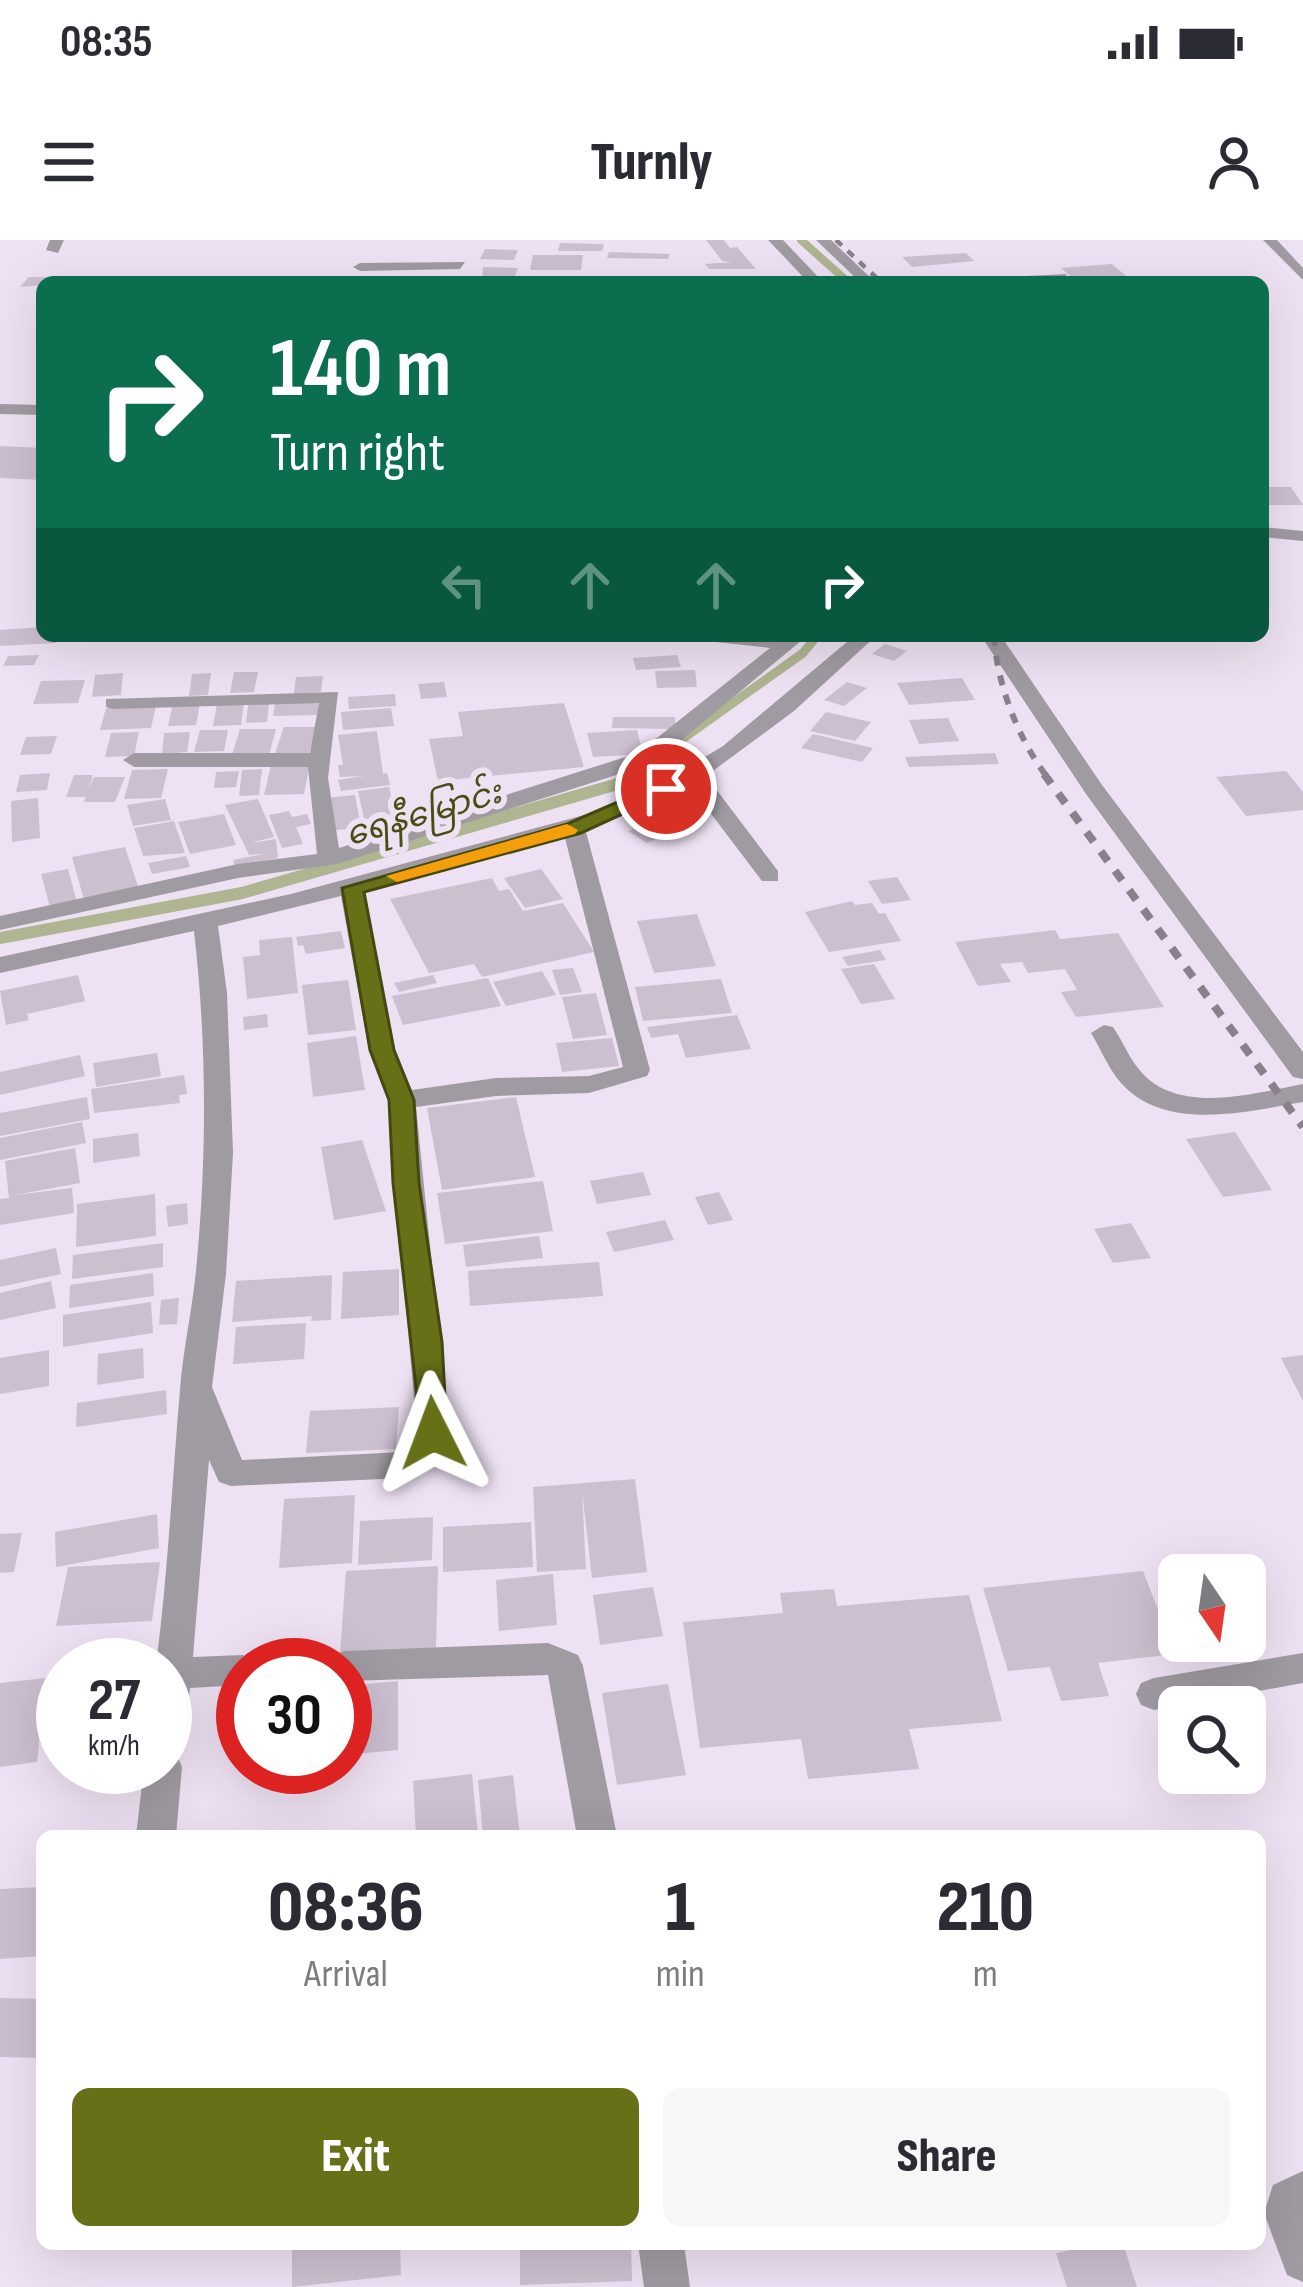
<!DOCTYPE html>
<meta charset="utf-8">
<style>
:root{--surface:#fff;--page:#f7f7f7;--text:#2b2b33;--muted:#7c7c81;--accent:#677017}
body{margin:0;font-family:"Sofia Sans Condensed","Noto Sans Myanmar",sans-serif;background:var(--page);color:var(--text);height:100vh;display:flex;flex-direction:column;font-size:45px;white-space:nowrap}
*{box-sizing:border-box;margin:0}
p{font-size:39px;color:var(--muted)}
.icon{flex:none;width:66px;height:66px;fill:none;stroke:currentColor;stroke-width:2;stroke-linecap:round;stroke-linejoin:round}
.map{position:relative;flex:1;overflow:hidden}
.side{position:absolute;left:36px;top:1590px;width:1230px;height:420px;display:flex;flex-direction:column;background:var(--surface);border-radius:18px;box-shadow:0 12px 48px #0002}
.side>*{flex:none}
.banner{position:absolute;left:36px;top:36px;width:1233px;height:366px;border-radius:18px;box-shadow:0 12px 48px #0002;background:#0b6e4f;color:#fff;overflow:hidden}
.needle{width:78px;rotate:167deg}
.tools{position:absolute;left:1158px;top:1314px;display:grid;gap:24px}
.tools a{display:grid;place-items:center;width:108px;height:108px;border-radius:18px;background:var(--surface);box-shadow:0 12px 48px #0002;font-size:60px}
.speed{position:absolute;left:36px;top:1398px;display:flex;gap:24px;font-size:60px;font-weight:700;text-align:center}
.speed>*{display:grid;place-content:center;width:156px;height:156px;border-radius:50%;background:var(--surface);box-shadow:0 12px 48px #0002;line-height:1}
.speed small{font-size:30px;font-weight:400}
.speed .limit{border:18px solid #d22;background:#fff;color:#111}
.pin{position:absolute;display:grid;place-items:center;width:102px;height:102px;color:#fff;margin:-51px;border:6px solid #fff;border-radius:50%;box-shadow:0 3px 12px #0007}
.me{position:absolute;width:132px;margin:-66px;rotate:357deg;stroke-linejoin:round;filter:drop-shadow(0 0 9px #0008)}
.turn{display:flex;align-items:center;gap:42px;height:252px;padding:0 36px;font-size:54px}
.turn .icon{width:156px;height:156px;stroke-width:2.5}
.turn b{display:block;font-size:84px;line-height:102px}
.lanes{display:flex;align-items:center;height:114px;padding:0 36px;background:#0003;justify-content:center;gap:60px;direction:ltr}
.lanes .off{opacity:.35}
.eta{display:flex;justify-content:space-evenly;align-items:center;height:204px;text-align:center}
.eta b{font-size:72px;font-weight:800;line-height:84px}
.cta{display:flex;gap:24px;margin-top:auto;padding:24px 36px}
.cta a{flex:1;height:138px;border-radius:18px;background:var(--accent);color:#fff;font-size:48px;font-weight:800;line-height:138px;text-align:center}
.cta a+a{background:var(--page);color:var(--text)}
.status{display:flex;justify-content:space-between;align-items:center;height:84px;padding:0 60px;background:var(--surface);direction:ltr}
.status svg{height:33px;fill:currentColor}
header{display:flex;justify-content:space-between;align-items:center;height:156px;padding:0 36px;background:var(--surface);font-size:54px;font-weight:800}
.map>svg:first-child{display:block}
</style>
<div class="status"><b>08:35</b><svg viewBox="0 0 49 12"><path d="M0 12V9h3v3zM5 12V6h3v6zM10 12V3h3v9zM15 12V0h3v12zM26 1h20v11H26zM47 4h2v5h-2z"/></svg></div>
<header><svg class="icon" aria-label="menu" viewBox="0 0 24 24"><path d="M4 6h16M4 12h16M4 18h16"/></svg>Turnly<svg class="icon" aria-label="person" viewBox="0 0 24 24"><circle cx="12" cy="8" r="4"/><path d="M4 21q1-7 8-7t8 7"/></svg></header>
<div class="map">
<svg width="1303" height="2047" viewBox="0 0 1303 2047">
<rect width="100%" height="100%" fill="#eee1f3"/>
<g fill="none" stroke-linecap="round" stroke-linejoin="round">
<!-- stream-far2 -->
<polyline stroke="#afb590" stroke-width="8" points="801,0 848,42"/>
<!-- stream-far1 -->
<polyline stroke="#afb590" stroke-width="9" points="629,537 803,413 817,396"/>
<!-- stream -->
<polyline stroke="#afb590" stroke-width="12" points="0,698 242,653 621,543 634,534"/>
</g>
<!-- building -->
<g fill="#ccbfd0">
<polygon points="706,0 724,0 730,8 737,7 756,29 709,29 705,24 733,22 722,21"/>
<polygon points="560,3 604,4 602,11 558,11"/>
<polygon points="485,9 518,10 514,20 480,19"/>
<polygon points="609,12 670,14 668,19 607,18"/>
<polygon points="966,13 974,21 912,27 902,17"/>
<polygon points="533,15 583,15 581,30 530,30"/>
<polygon points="1112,24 1126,36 1075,40 1061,28"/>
<polygon points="483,27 518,28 512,42 482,42"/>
<polygon points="29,37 88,38 88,42 20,47"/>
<polygon points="0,206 42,208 42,240 0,238"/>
<polygon points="1263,247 1291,247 1303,265 1265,265"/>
<polygon points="42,387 42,396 60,396 56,403 0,406 0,390"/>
<polygon points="885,404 907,411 894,421 872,414"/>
<polygon points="39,415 34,425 3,426 8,416"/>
<polygon points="677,415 681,427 636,430 633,418"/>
<polygon points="695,430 697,447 657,448 655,431"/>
<polygon points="234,432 258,432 254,452 230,453"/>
<polygon points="123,433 121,455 92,457 95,435"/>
<polygon points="211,433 208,455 189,456 192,434"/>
<polygon points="323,436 321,452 294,454 296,437"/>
<polygon points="962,438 975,460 909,465 897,443"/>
<polygon points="85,440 78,463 33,464 41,441"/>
<polygon points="444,442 447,457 421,459 418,444"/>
<polygon points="847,442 867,448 844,466 824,460"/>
<polygon points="395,454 396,466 349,469 348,457"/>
<polygon points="319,461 317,475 273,476 275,463"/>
<polygon points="200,463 196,485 168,486 173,464"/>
<polygon points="244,463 241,485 213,486 217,464"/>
<polygon points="564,463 584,527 438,541 429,499 463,496 458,472"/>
<polygon points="269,464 267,482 246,483 248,465"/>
<polygon points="156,466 151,488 100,490 106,468"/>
<polygon points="391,468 394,486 343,490 341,472"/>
<polygon points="826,472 871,482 855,501 810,491"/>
<polygon points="613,477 675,477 675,489 612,488"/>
<polygon points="948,478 959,501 919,504 909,480"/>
<polygon points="284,487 317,487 309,514 275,513"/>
<polygon points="240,489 276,489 269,515 232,515"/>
<polygon points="200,490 228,490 224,511 194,512"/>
<polygon points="637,490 643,514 593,517 587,493"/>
<polygon points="377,491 383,534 387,533 390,545 341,551 338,540 364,536 340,537 338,525 343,525 338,495"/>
<polygon points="139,492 134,516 105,517 111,493"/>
<polygon points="190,492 187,512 162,514 164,493"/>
<polygon points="813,494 873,508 862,522 801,508"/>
<polygon points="57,496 51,514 20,515 26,497"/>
<polygon points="995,513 999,524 909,527 905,517"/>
<polygon points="310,524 304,554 264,555 271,525"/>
<polygon points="168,529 161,558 124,559 132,530"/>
<polygon points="262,529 259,555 239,556 242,530"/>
<polygon points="239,531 236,547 214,548 216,532"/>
<polygon points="1286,531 1303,552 1303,570 1246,576 1216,537"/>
<polygon points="50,533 47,550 16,552 20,535"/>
<polygon points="74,535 93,535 89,549 94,537 125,537 115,562 84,562 86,557 66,557"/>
<polygon points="389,547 399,589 367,593 358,551"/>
<polygon points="355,555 361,587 330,591 324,558"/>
<polygon points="38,558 40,598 12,602 11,561"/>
<polygon points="165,559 171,580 133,586 127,565"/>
<polygon points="258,559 274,597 250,603 276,599 278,618 235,627 233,620 264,614 249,615 225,565"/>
<polygon points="675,570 695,582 647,603 628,591"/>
<polygon points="289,571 292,577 307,574 311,584 296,587 303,604 282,608 269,575"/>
<polygon points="224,574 236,605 190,614 178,582"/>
<polygon points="174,581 185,613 143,616 134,588"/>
<polygon points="125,607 139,649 84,660 72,617"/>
<polygon points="186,616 190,627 152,634 148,623"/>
<polygon points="68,629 77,662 50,667 41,634"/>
<polygon points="541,629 563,659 525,668 504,638"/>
<polygon points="897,637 911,660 882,664 868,641"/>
<polygon points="492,638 499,651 509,649 523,671 563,663 594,712 482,737 474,724 429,733 390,659"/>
<polygon points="852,661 855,665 872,663 879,674 885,673 901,701 829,712 805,672"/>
<polygon points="697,674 716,726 654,733 637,681"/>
<polygon points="1055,690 1060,699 1118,693 1164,767 1076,777 1061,752 1077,750 1065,729 1028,733 1022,722 1000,724 1011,742 978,746 955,702"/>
<polygon points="341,691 345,708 306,714 303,705 298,706 296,697"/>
<polygon points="292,697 298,753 247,759 243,717 260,715 259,700"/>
<polygon points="880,710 886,720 848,726 842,717"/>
<polygon points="874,724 895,759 861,764 841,729"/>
<polygon points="573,728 582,752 560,755 552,730"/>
<polygon points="542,731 556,755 506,766 493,742"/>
<polygon points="78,735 85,761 27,774 29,780 6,785 0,751"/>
<polygon points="433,735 437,743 399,752 394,743"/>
<polygon points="488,738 501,766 403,785 392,756"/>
<polygon points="721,739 732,773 643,781 635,747"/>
<polygon points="348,740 356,790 308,795 302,745"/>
<polygon points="596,753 607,795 573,799 562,757"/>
<polygon points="267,774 268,787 244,790 243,777"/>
<polygon points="737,775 751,809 686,818 678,794 651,798 647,787"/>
<polygon points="356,796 365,850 313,857 307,803"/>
<polygon points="612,798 619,826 562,832 556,803"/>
<polygon points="157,813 161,836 96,847 93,823"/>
<polygon points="80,815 85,836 0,855 0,832"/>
<polygon points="184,835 187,854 179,855 180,863 94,873 91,849"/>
<polygon points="87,857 90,879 0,896 0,873"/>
<polygon points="516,857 535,937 442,950 427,868"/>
<polygon points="82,882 86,903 0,920 0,898"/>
<polygon points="1235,892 1272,950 1223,957 1186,899"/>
<polygon points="138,893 140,916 93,923 93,899"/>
<polygon points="362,900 386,971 334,980 321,907"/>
<polygon points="75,908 80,943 15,955 72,948 74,973 0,985 0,959 9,958 5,921"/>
<polygon points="643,932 651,955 597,964 590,941"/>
<polygon points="543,941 553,991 445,1004 437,953"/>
<polygon points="719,952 733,980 708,985 695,957"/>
<polygon points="155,954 156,996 76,1007 77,964"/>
<polygon points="187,963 188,984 168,987 166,966"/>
<polygon points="665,980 674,1000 614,1012 606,992"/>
<polygon points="1131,983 1151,1018 1113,1023 1094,989"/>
<polygon points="539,996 543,1018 466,1027 463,1005"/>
<polygon points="163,1003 163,1027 72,1039 73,1015"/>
<polygon points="56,1008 61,1034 0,1047 0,1020"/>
<polygon points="599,1022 603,1056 470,1066 468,1031"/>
<polygon points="399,1029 399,1075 341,1079 343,1032"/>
<polygon points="153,1033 154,1056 69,1068 70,1045"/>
<polygon points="332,1035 331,1080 311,1081 312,1076 232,1082 236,1041"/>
<polygon points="51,1041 56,1068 0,1080 0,1053"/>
<polygon points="179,1058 177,1084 159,1085 161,1060"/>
<polygon points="151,1062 153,1093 63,1107 63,1075"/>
<polygon points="306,1083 304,1119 233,1124 236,1087"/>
<polygon points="143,1108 144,1138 97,1145 98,1114"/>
<polygon points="49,1110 49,1146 0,1154 0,1118"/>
<polygon points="1303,1115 1303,1161 1281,1118"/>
<polygon points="166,1150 167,1174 76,1187 77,1163"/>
<polygon points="399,1167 396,1209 306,1213 310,1171"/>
<polygon points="635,1239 647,1332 592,1338 582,1251 586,1329 537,1332 533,1247"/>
<polygon points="355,1255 352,1323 279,1328 284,1259"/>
<polygon points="157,1274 159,1308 56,1327 55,1292"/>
<polygon points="433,1277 432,1320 358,1325 360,1281"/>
<polygon points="531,1282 533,1327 443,1332 443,1287"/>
<polygon points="22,1293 14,1332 0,1333 0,1294"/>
<polygon points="160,1322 152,1381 56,1386 68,1327"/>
<polygon points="438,1326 436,1409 340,1413 346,1331"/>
<polygon points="1143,1331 1175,1414 1098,1423 1109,1456 1061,1461 1050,1427 1008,1431 983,1348"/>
<polygon points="553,1334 557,1385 499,1391 496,1340"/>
<polygon points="653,1347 663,1396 600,1405 593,1355"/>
<polygon points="834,1349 837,1366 969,1355 1002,1481 909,1489 919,1529 808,1539 801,1499 700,1508 683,1382 783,1373 780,1353"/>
<polygon points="63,1435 63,1476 44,1477 53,1436"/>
<polygon points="46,1438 37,1522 0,1527 0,1443"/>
<polygon points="398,1441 398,1510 345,1515 345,1446"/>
<polygon points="668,1444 686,1535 617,1545 602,1453"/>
<polygon points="472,1534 478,1596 416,1596 413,1541"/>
<polygon points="513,1535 520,1596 483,1596 478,1540"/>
<polygon points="42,1647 42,1716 0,1719 0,1649"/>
<polygon points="0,1758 42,1759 42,1818 0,1817"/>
<polygon points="292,2004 400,2004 401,2035 292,2047"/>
<polygon points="520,2004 631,2004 632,2041 520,2045"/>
<polygon points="1103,2004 1123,2004 1137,2047 1067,2047 1056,2013"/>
</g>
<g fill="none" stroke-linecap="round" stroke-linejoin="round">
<!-- minor -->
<g fill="#a09ba2" fill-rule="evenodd">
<polygon points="50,0 64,0 58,13 46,10"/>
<polygon points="768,0 783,0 823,42 808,42"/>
<polygon points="816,0 831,0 875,42 860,42"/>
<polygon points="1263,0 1277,0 1303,28 1303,40"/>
<polygon points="465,22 460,29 360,31 353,27 360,23"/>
<polygon points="1067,34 1062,41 976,42 983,38"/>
<polygon points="0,164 42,165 42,175 0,174"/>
<polygon points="1263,287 1303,291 1303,301 1263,297"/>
<polygon points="706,396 807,396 654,523 337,624 238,638 0,690 0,676 238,624 317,614 308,527 134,527 123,520 134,513 310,513 319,463 113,469 106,467 106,459 338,452 328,538 339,608 638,513 770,408 716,402"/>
<path d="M854,396h22l-82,75 -88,65 72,95v10h-16l-72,-95 -104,46 64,238 -3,6 -58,17 -93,3 -80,11 33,326 -16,35 -30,10 -172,8 -12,-4 -10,-22 -16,197 50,-2 16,10h-16v20l-53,3 -6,55 -7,12 5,12 -6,69h-40l8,-69h21v-102h-9c12,-92 16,-183 24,-275 3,-40 12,-79 16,-119 11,-113 11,-227 -2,-340l-194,42v-16l291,-63 319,-86 52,-25 61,-37zM565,598l58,229 -34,9 -93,2 -84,12 -17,-40 -31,-160zM341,656l28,154 19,50 29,333 -8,17 -6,2 -161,8 -30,-73 14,-113 7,-121 -6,-160 -9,-67z"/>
<polygon points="981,396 1001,396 1102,545 1303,812 1303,839 1293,837 1086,554"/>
<path d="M1104,785l9,2c11,16 18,36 32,49 39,38 111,17 158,8v18c-53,9 -131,29 -176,-13 -16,-14 -25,-38 -36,-56z"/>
<polygon points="548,1403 578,1415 583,1426 617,1596 577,1596 548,1435 345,1441 345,1425 327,1425 332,1415 345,1411"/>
<polygon points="1303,1413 1303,1443 1154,1470 1141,1465 1136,1454 1141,1443 1154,1438"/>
<polygon points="1303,1931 1303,2042 1287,2035 1264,1973 1273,1945"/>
<polygon points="638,2004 684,2004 690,2047 644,2047"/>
</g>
<!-- rail-far2 -->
<polyline stroke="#89808c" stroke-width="4.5" stroke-dasharray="8 8" stroke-linecap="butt" points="836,0 881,42"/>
<!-- rail-far1 -->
<path stroke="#89808c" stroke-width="6" stroke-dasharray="10 10" stroke-linecap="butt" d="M994,396c3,49 24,102 53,141"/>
<!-- rail -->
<polyline stroke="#89808c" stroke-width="8" stroke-dasharray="12 12" stroke-linecap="butt" points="1044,534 1303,887"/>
</g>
<!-- route -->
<polygon fill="#677017" stroke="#43490f" stroke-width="3" points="659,544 676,549 581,593 364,652 394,810 414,860 419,943 442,1102 447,1193 443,1201 422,1201 393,943 389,860 370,810 342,648 567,584"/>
<!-- slow -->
<polygon fill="#f59e0b" points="567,584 578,590 575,594 397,642 386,636"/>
<g text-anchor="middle" stroke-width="12" stroke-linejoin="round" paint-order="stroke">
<!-- far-water labels -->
<g font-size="33" font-style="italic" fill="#474e11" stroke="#eee1f3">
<text transform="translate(423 572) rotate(-16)" y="12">ရေနီမြောင်း</text>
</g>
</g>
</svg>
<div class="tools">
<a><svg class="needle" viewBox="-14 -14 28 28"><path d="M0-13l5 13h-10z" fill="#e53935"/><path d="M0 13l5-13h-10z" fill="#7c7c81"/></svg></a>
<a><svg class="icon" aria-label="search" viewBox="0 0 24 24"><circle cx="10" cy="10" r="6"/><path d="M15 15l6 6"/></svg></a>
</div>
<div class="speed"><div>27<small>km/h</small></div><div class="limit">30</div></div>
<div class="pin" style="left:666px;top:549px;background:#d93025"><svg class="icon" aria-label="arrive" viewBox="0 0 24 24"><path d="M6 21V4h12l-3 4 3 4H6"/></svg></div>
<svg class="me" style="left:433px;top:1193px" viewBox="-20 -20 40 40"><path d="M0-17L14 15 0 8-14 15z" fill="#677017" stroke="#fff" stroke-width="4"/></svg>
<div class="banner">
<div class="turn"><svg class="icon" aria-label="right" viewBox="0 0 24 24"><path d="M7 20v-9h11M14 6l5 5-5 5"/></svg><div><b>140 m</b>Turn right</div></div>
<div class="lanes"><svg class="icon off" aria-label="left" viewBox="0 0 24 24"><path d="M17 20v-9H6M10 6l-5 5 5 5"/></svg><svg class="icon off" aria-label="ahead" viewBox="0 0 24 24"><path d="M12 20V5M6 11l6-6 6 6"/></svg><svg class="icon off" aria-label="ahead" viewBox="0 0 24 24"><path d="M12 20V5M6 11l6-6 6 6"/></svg><svg class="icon" aria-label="right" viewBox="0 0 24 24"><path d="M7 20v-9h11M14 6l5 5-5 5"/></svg></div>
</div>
<section class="side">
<div class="eta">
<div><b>08:36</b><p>Arrival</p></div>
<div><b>1</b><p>min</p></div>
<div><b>210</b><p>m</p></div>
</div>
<div class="cta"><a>Exit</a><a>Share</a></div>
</section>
</div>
